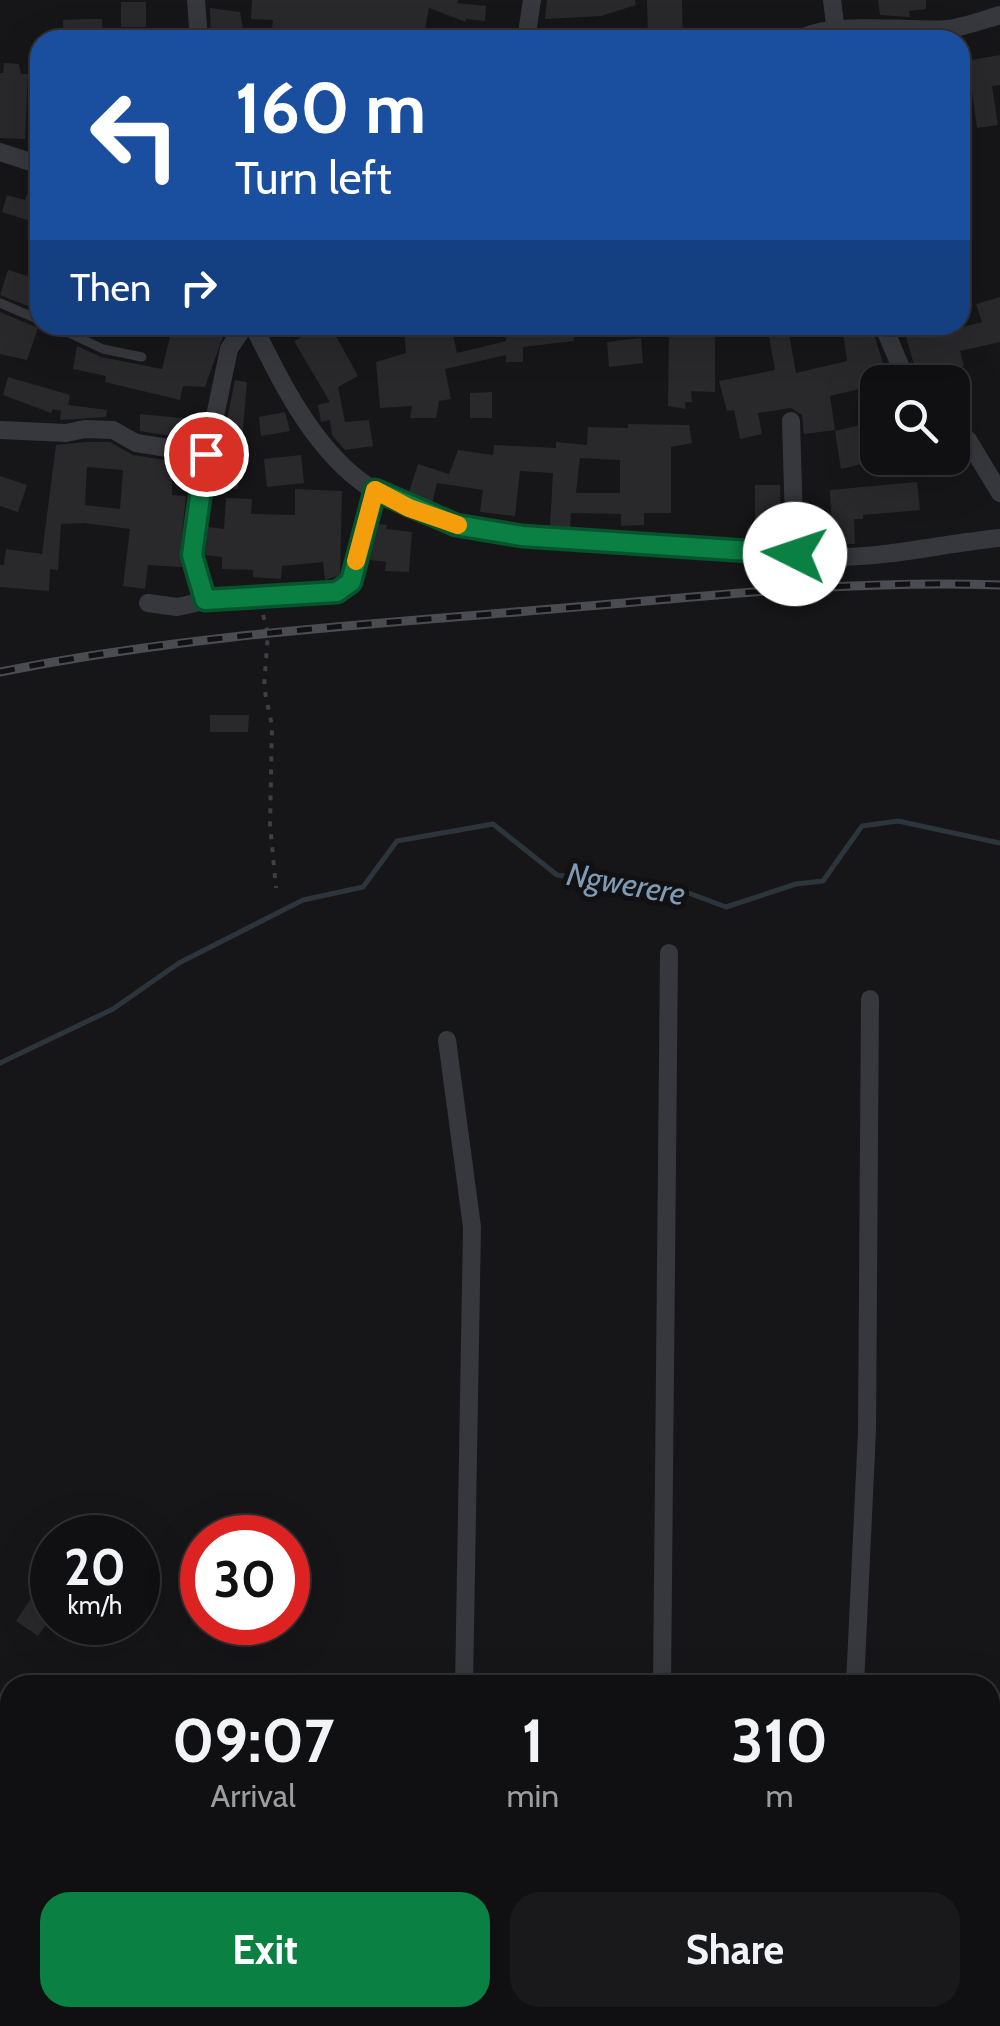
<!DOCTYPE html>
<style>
:root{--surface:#101012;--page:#19191b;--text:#f1f3f6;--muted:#9c9d9f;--line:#303032;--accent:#0b8043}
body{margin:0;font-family:Cabin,sans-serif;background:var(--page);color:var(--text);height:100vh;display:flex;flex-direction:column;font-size:38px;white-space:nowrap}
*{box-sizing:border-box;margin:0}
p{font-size:32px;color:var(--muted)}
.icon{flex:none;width:55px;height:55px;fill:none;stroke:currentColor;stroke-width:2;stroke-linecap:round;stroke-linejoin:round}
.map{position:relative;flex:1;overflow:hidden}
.details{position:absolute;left:0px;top:1675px;width:1000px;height:352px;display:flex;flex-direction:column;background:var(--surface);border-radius:30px 30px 0 0;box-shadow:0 10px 40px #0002,0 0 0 2px var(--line)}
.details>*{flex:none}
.top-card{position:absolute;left:30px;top:30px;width:940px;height:305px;border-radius:30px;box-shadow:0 10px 40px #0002,0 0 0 2px var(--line);background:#1a4fa0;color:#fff;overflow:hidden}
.fabs{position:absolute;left:860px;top:365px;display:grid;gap:20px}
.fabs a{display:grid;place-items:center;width:110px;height:110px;border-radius:20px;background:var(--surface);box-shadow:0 10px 40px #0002,0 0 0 2px var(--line);font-size:50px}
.speed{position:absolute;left:30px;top:1515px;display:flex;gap:20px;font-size:50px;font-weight:700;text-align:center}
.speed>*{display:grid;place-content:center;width:130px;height:130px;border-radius:50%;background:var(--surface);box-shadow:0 10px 40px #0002,0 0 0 2px var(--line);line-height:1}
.speed small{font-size:25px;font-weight:400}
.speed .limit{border:15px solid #d22;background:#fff;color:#111}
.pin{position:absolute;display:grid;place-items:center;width:85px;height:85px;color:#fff;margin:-42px;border:5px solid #fff;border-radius:50%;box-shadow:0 2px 10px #0007}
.me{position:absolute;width:110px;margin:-55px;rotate:274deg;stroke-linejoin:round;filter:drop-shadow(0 0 8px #0008)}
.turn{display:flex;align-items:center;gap:35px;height:210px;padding:0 40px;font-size:45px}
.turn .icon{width:130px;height:130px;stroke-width:2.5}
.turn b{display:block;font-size:70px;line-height:85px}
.then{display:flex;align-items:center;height:95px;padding:0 40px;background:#0003;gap:20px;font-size:38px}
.eta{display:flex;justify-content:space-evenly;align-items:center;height:170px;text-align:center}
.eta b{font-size:60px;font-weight:700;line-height:70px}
.cta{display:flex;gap:20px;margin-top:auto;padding:20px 40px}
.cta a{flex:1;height:115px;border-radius:30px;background:var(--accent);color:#fff;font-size:40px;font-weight:700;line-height:115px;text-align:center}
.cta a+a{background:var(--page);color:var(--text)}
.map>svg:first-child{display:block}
</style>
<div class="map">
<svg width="1000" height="2026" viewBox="0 0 1000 2026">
<rect width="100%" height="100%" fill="#161618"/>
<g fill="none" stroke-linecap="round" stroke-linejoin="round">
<!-- stream -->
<polyline stroke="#2c353c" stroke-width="5" points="0,1063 113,1009 179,963 303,900 363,887 397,841 493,824 557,875 686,892 726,907 796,884 823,881 862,826 898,821 1000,843"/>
</g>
<!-- building -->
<g fill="#29292c" fill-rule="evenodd">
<polygon points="252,0 458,0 457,3 486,6 485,21 466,19 466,22 429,8 423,40 312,40 271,36 273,20 251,19"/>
<polygon points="547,0 635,0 636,5 601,16 545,19"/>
<polygon points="647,0 682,0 683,40 648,40"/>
<polygon points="878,0 926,0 926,9 909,11 910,17 880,15"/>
<rect x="121" y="2" width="25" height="25"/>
<polygon points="210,8 240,12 245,40 211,40"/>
<polygon points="83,19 102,19 103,40 64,40 63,20"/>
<polygon points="1000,55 1000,85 992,86 998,125 977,128 972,91 960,92 960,62"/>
<polygon points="4,63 19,64 21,74 28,74 25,139 0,138 0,73 3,73"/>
<polygon points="28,192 40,196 40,224 2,212 7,195 25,200"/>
<polygon points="8,270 40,280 33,308 0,295"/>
<polygon points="1000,297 1000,342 960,351 964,366 948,369 950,374 937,377 938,382 919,382 904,330 930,325 933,335 982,322 976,304"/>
<polygon points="0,312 38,328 27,360 0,354"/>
<polygon points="173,325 227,325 205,387 183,386 180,400 105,382 106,376 73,369 77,346 101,357 162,369"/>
<polygon points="322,325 330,325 358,376 338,387 345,422 369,420 373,446 345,450 332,435 330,420 321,422 318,405 330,402 294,341"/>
<polygon points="404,325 451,325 457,353 506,341 506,331 573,328 574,341 523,347 523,362 506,362 506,355 445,369 451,399 439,401 436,418 410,418 412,406 380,408 376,362 406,353"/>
<polygon points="842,325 871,325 889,382 830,396 835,430 804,434 802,415 791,408 758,413 762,434 740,439 734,410 727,411 719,381 775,370 768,331 788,328 796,373 847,361"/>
<polygon points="700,328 715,329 715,392 691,391 692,402 685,402 686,409 668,406 669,336 700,336"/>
<polygon points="641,338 643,363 609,367 607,342"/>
<polygon points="8,377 70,395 68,405 107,410 106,417 60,420 61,411 53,409 51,413 3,395"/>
<polygon points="235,380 247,382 242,440 222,444"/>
<polygon points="492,392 492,418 470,418 470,393"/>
<polygon points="285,412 290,431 261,436 259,417"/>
<polygon points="140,414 201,420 197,440 140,431"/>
<polygon points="878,421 878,460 841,469 835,431"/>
<path d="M628,424l61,1 3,18 -21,4v66h-27v12l-23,1v-12l-50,-1 -1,15 -20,-1 3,-54 -33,-2 -5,45 -35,-4 3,-22 -46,-7 -5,21 -24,-9 10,-31 31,10 9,-24 35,5 1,-10 62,3v-6l31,3 1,-18 40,1zM580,458l40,2v33h-44z"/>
<path d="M86,442h24l23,13 39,6v34l14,1 -6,58 2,13 -34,-2 -3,24 -22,-3 7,-57 -46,-6 -23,1 -3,46 -8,-1 -1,22 -49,-4v-22h4l2,-16 36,5 14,-109zM87,467l36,3 -3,39 -35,-4z"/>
<polygon points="301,455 304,483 267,487 264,459"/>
<polygon points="240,462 238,489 216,487 218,464"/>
<polygon points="0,476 27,485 18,512 0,506"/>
<polygon points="917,482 920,510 863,515 863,519 854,519 855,544 807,544 807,530 832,529 830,490"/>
<polygon points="755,485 780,485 781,527 755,527"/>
<polygon points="295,489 342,491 340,575 325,580 323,562 282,566 281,579 253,577 253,570 222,569 222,557 205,555 208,527 224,529 226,498 252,499 251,514 295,515"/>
<polygon points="379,524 387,525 386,529 412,532 409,572 385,571 386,562 370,560"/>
<polygon points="210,715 249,715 248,732 210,732"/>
<polygon points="34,1594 52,1609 52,1616 38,1636 16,1621"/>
</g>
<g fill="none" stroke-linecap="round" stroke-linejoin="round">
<!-- path -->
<g stroke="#3d3f44" stroke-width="4" stroke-dasharray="5 8" stroke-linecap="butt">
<polyline points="263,615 268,633 264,687 272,726 270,825 276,888"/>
<polyline points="848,2018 864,2026"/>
<polyline points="36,2026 61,2018"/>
</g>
<!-- lane -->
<g stroke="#37383d" stroke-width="9">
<polyline points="0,303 40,320"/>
<polyline points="52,325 103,349 142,357"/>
</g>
<!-- street -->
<g stroke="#37383d" stroke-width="18">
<polyline points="196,0 199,40"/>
<polyline points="832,0 836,32"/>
<polyline points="526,40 532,0"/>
<path d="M799,40c30,-20 110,-8 148,-11 18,-2 36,-9 53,-14"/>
<polyline points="0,152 40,165"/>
<path d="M253,325c26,54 58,118 106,155 88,68 219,59 323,67 53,3 107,11 160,10 52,-1 106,-14 158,-19"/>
<polyline points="883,325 907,382"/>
<polyline points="791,421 795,555"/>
<polyline points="952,427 968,440 1000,493"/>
<polyline points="0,430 66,433 85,429 113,430 136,443 206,454"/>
<polyline points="205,601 192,555 200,488 229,349 245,325"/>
<polyline points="148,603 177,607 205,601 337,592 351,583 375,490"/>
<polyline points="447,1040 472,1227 464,1685"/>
<polyline points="662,1685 669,953"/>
<polyline points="855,1685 867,1431 870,999"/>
<polyline points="0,1809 10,1810"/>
<polyline points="990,1887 1000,1888"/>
</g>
<!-- rail casing -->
<g stroke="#4a4c52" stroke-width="9">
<path id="rail" d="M0,672c178,-36 360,-47 540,-62 153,-12 307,-31 460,-25"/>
</g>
<!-- rail -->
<use href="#rail" stroke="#111113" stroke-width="5" stroke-dasharray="15" stroke-linecap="butt"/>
</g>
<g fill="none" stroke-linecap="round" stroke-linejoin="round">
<!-- route casing -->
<g stroke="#07532c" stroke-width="25">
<polyline id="route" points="206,454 192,555 205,600 337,592 351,582 375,490 456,525 522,536 795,554"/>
</g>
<!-- route -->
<use href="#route" stroke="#0b8043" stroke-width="18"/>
<!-- slow -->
<polyline stroke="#f59e0b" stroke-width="18" points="356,561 375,490 409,508 458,525"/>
</g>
<g text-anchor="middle" stroke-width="10" stroke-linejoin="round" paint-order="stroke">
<!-- water labels -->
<g font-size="32" font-style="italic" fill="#7f9bb3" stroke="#111113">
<text transform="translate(626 884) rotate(10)" y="11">Ngwerere</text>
</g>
</g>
</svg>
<div class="fabs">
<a><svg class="icon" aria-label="search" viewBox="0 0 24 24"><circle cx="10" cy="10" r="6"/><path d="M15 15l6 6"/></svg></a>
</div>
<div class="speed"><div>20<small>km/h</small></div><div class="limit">30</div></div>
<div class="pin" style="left:206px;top:454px;background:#d93025"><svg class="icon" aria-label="arrive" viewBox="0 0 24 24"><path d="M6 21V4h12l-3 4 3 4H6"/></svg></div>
<svg class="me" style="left:795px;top:554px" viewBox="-20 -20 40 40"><circle r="19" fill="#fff"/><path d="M0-13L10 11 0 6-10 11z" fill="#0b8043"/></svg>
<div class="top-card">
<div class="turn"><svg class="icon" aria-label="left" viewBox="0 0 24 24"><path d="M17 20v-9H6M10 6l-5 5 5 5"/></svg><div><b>160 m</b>Turn left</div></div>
<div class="then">Then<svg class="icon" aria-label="right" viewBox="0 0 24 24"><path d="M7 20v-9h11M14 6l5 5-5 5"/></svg></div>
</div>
<section class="details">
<div class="eta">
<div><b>09:07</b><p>Arrival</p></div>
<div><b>1</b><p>min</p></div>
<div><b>310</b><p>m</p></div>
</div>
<div class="cta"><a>Exit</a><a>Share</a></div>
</section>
</div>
